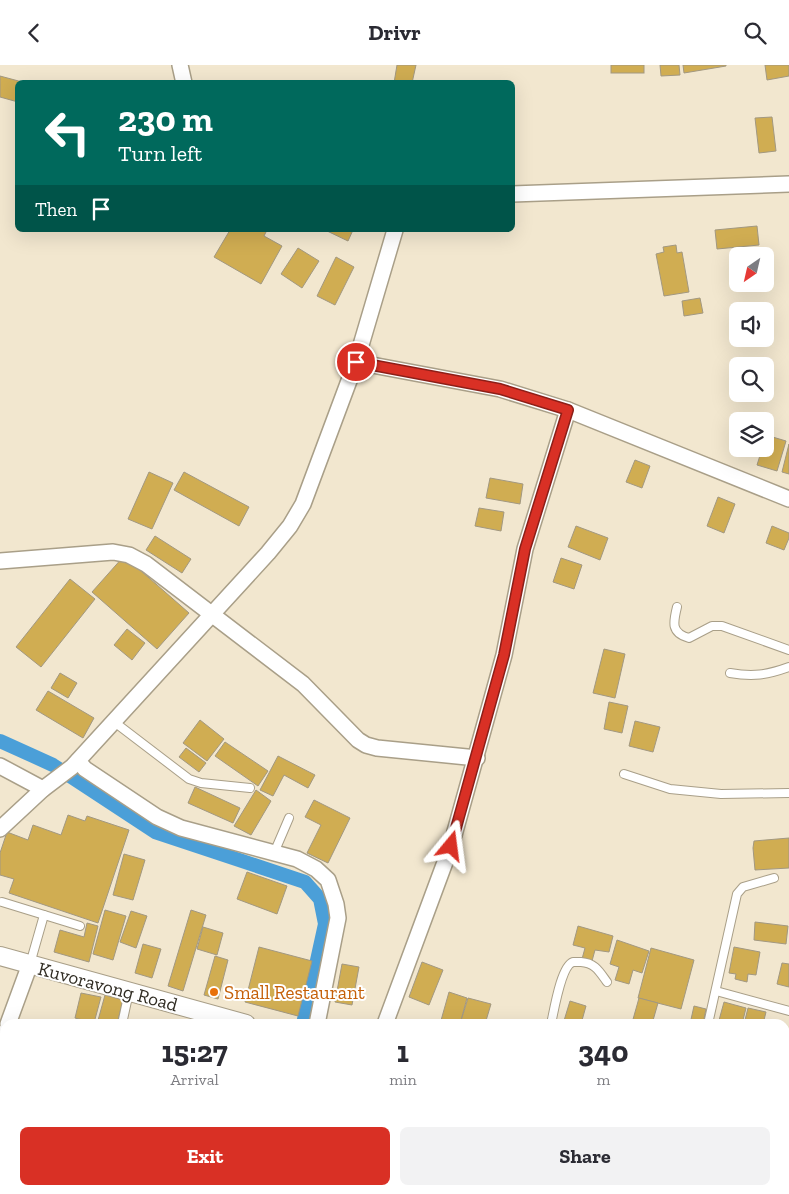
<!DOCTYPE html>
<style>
:root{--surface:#fff;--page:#f2f2f3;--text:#2b2b33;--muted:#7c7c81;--accent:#d93025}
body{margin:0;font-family:"Zilla Slab",serif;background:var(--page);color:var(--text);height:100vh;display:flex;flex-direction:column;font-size:19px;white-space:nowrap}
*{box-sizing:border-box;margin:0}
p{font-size:16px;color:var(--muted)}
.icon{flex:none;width:28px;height:28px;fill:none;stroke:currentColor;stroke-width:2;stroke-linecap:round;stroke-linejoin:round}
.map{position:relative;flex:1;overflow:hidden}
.panel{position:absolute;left:0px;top:954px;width:790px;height:176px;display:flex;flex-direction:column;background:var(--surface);border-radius:15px 15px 0 0;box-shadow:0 5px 20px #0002}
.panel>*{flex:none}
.guide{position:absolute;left:15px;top:15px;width:500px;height:152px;border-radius:8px;box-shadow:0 5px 20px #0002;background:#00695c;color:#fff;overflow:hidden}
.needle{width:32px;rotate:214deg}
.buttons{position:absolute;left:729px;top:182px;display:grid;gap:10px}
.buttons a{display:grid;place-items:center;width:45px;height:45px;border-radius:8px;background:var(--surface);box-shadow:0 5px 20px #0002;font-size:25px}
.pin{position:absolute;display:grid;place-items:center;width:42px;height:42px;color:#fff;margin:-21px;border:2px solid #fff;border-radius:50%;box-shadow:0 1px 5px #0007}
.me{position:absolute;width:55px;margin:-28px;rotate:16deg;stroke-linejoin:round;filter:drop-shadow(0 0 4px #0008)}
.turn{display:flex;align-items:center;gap:18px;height:105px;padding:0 20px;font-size:22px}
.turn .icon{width:65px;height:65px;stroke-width:2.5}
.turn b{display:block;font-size:35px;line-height:42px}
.then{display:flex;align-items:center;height:48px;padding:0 20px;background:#0003;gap:10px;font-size:19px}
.eta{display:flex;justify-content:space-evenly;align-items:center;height:85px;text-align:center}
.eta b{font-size:30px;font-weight:800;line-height:35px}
.primary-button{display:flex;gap:10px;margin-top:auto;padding:10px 20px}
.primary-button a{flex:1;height:58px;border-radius:8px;background:var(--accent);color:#fff;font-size:20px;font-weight:800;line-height:58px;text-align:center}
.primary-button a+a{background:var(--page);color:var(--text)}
header{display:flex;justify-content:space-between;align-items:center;height:65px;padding:0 20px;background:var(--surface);font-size:22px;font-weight:800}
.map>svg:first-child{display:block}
</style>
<header><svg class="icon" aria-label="back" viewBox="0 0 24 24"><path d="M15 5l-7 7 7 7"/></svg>Drivr<svg class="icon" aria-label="search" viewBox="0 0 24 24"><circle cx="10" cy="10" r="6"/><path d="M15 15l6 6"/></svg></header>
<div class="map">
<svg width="789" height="1129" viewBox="0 0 789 1129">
<rect width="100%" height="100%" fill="#f2e7cf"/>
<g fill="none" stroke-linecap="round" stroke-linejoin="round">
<!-- canal -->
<g stroke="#4b9fd8" stroke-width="14">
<polyline points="0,676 53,700 155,767 305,817 320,834 325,859 303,959"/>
<polyline points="362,1125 362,1129"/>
</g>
</g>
<!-- building -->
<g fill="#d0ad52" stroke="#a29881">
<polygon points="397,0 416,0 412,18 394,18"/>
<rect x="611" y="0" width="33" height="8"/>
<polygon points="660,0 679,0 680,10 661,11"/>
<polygon points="683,0 726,0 726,1 684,8"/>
<polygon points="765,0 789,0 789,11 767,15"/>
<polygon points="0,11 26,18 18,18 18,37 0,32"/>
<polygon points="772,52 776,86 759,88 755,53"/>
<polygon points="757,161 759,180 717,184 715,165"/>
<polygon points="230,165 267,165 264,171 282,181 261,219 214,192"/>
<polygon points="325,165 353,165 348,176"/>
<polygon points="676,180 677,188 682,187 689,227 664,231 656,189 664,187 663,182"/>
<polygon points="298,183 319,196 302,223 281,209"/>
<polygon points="336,192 354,202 335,240 317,231"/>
<polygon points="700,233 703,248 684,251 682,236"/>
<polygon points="745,350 767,356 765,362 765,356 744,356"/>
<polygon points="766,370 786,376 777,406 757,400 762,384 765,384"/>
<polygon points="738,377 738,384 759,384 757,390 736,383"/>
<polygon points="789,379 789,409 782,407"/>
<polygon points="635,395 650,401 642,423 626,417"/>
<polygon points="149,407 173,418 152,464 128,454"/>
<polygon points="184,407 249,442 239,461 174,425"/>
<polygon points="490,413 523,419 520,439 486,433"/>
<polygon points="718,432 735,439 724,468 707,461"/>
<polygon points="479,443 504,447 501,466 475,461"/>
<polygon points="576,461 608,473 600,495 568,482"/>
<polygon points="772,461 789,468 789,473 784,485 766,478"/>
<polygon points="155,471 191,494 182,508 146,485"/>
<polygon points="124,491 189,548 157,584 92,527"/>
<polygon points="561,493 582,500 574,524 553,517"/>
<polygon points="70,514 95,534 41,602 16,582"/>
<polygon points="127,564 145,578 132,595 114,580"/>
<polygon points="604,584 625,589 615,633 593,628"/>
<polygon points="60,608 77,618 68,633 51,623"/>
<polygon points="48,626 94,653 83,673 36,645"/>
<polygon points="609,637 628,641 622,668 604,664"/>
<polygon points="200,655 224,674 207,696 183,678"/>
<polygon points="635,656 660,662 653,687 629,681"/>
<polygon points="225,677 268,706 258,721 215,691"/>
<polygon points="186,683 206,698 199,707 179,692"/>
<polygon points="278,691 315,710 308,723 284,710 273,731 260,725"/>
<polygon points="195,722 240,743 233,758 188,738"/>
<polygon points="256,725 271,736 251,770 234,761"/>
<polygon points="314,735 350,753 328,798 307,788 321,760 305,752"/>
<polygon points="68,750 85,756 87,751 129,765 98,858 9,828 14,814 0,810 0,788 7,767 28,775 33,760 61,770"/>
<polygon points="789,773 789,803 755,805 753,783 754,776"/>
<polygon points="124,789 145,795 133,835 113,830"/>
<polygon points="247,807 287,821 277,849 237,834"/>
<polygon points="105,845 126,851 113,895 93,889"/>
<polygon points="191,845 206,850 183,926 168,921"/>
<polygon points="131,846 147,851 136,883 120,877"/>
<polygon points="755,857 788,861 786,879 754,875"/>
<polygon points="87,858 98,861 89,897 54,887 60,865 84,872"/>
<polygon points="578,861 613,871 609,887 595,885 592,896 582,894 585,883 573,880"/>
<polygon points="203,862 223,868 217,890 197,884"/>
<polygon points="617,875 649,886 642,908 633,905 629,919 615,915 619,902 610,899"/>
<polygon points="143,879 161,884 152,913 135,908"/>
<polygon points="259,882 312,896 298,951 245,937"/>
<polygon points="734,882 760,887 756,910 748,909 747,917 735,914 736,909 729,908"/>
<polygon points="651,883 694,895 681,944 638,933"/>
<polygon points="215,891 228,895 218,934 204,930"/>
<polygon points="422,897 443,905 429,940 409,932"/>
<polygon points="782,898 789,899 789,922 777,919"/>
<polygon points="342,899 359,902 352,940 335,937"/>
<polygon points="449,927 467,933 460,959 440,959"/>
<polygon points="81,928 101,932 94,958 75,953"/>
<polygon points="105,930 123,935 117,959 97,959"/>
<polygon points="468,933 491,939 485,959 460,959"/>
<polygon points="639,933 658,938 652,959 632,958"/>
<polygon points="570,936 586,941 581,959 563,959"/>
<polygon points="724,937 746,943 742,959 718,959"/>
<polygon points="694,941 706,944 703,959 690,959"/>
<polygon points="748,943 766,947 763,959 744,959"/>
<polygon points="785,984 789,986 789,1010 785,1008"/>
<polygon points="0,1039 5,1042 5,1071 0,1067"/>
<polygon points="5,1105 5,1125 17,1125 15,1129 6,1129 0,1126 0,1115"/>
<polygon points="173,1125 196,1125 194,1129 171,1129"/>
<polygon points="292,1125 315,1125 313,1129 290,1129"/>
<polygon points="570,1125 604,1125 602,1129 573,1129 569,1128"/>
<polygon points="616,1125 639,1125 638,1129 614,1129"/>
<polygon points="642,1125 695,1125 694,1129 641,1129"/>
<polygon points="695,1125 720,1125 719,1129 694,1129"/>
<polygon points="756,1125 771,1125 778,1127 777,1129 755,1129"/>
</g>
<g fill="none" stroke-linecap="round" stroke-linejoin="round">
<!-- service casing -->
<g stroke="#a99f88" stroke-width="10">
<g id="service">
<path d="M677,542c-4,16 -6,26 12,31l23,-12h10l67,24"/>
<path d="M730,608c23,4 37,2 59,-6"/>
<polyline points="113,656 189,714 201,718 250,723"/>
<polyline points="624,709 670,724 721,729 789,728"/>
<polyline points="274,788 289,753"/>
<polyline points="2,837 80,861"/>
<polyline points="30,899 44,850"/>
<polyline points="716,926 789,946"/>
<polyline points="122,959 129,927"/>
<path d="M551,959c3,-13 10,-58 22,-62 1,0 6,0 8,0 14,1 18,9 26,20"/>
<polyline points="708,959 737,829 743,822 774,813"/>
<polyline points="536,1129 537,1125"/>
</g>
</g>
<!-- minor casing -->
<g stroke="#a99f88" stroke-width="18">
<g id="minor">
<polyline points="180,0 184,18"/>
<polyline points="512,129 789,119"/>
<polyline points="356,297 500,324 568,345 789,434"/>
<polyline points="0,496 113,487 129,490 146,499 303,619 358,675 366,680 377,683 477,693"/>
<polyline points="78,696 85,704 157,752 181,763 297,794 316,804 328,815 336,839 338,853 317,959"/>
<polyline points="0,701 43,724"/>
<polyline points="0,764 43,724 72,702 268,488 290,461 303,439 356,297 395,165"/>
<polyline points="8,959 30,899"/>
<polyline points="385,959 451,781 504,590 525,484 568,345"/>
<polyline points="0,981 5,967"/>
<polyline points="385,1125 386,1129"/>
<polyline points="153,1129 155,1125"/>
<polyline points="609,1129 610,1125"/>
</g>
</g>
<!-- tertiary casing -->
<g stroke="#a99f88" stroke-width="20">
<g id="tertiary">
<polyline points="0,891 246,959"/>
<polyline points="785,1108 789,1109"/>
</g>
</g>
<!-- path -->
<polyline stroke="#aba390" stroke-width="2.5" stroke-dasharray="4 4" stroke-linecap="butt" points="246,1125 250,1127 252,1125"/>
<!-- service -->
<use href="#service" stroke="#fff" stroke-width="8"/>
<!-- minor -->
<use href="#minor" stroke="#fff" stroke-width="15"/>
<!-- tertiary -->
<use href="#tertiary" stroke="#fff" stroke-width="18"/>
</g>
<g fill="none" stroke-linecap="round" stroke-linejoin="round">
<!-- route casing -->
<g stroke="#8d1f18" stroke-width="12">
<polyline id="route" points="356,297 500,324 568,345 525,484 504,590 451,781"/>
</g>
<!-- route -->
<use href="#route" stroke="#d93025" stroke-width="9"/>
</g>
<!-- markers -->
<circle fill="#e8710a" stroke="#fff" stroke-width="2" cx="214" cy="927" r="5"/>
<g text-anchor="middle" stroke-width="4" stroke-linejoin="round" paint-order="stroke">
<!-- street labels -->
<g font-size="19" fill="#302c23" stroke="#fff">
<text transform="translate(108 921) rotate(15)" y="7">Kuvoravong Road</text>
</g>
<!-- food labels -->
<g font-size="19" fill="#c56008" stroke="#fff" text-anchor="start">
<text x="224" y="934">Small Restaurant</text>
</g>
</g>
</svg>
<div class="buttons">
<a><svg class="needle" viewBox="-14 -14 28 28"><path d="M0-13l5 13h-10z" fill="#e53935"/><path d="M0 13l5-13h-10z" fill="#7c7c81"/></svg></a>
<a><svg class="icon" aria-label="sound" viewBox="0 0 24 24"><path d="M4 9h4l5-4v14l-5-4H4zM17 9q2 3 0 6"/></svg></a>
<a><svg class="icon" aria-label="search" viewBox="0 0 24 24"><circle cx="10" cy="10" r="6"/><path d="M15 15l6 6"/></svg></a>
<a><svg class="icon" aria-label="layers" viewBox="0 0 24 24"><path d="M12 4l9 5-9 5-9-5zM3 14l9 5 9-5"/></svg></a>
</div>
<div class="pin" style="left:356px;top:297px;background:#d93025"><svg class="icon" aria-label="arrive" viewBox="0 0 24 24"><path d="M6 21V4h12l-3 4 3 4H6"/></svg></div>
<svg class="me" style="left:451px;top:781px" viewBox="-20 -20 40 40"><path d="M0-17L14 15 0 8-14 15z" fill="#d93025" stroke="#fff" stroke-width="4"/></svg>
<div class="guide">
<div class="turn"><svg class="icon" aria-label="left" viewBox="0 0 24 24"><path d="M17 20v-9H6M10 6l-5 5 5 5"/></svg><div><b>230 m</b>Turn left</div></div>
<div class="then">Then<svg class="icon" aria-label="arrive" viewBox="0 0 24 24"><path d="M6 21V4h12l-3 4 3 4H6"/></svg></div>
</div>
<section class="panel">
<div class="eta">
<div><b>15:27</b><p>Arrival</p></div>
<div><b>1</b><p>min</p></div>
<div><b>340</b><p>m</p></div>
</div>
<div class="primary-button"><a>Exit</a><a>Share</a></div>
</section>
</div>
